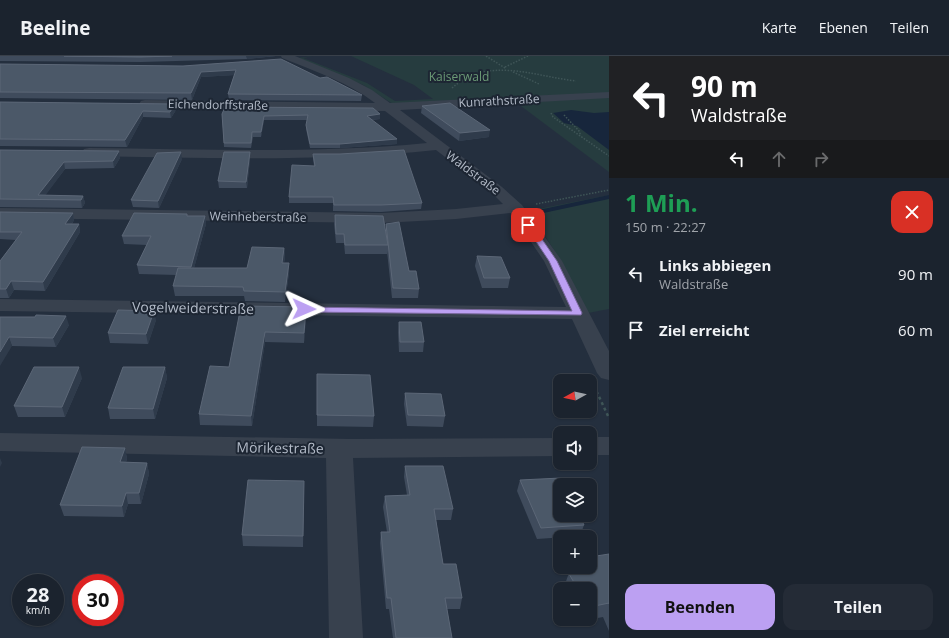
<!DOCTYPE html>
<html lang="de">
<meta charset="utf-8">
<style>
:root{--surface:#1b232e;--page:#242b36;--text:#f1f3f6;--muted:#a0a4aa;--line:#39404a;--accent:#bca0f2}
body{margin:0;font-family:"Open Sans",sans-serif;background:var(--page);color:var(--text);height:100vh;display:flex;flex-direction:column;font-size:15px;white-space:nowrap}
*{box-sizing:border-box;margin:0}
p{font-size:13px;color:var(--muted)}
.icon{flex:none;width:22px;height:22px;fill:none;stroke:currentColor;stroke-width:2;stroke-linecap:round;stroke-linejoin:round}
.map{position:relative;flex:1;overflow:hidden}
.drawer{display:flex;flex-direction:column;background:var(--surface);width:340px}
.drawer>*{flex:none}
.top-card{background:#202124;color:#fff;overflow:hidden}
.needle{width:26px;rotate:262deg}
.controls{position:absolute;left:553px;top:318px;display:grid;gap:8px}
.controls a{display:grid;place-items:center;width:44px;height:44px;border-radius:8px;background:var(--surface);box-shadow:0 1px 3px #0004,0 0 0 1px var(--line);font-size:20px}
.speed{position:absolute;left:12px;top:518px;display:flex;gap:8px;font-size:20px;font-weight:700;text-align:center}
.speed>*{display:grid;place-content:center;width:52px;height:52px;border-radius:50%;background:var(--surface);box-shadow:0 1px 3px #0004,0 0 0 1px var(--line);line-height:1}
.speed small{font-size:10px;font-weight:400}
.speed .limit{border:6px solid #d22;background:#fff;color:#111}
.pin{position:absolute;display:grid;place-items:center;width:34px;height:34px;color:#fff;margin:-17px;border-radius:8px;box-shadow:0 2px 6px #0006}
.me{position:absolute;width:44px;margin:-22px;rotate:91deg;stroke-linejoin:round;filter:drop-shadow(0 0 3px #0008)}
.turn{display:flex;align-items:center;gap:14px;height:84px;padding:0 16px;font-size:18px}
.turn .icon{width:52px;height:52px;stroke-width:2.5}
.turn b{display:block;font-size:28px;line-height:34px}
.lanes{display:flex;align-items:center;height:38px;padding:0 16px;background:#0003;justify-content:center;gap:20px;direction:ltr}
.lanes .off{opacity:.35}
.round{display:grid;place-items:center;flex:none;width:42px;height:42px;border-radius:12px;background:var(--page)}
.head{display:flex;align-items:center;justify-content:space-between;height:68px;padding:0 16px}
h1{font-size:24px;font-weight:700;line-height:30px;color:#1e9e55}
.primary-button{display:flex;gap:8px;margin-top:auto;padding:8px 16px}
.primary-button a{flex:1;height:46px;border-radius:12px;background:var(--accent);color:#111;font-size:16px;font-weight:700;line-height:46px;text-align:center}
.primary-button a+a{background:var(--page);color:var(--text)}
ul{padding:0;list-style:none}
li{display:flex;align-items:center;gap:12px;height:56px;padding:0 16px}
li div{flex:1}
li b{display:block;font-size:15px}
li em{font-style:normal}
header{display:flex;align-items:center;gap:24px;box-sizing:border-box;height:56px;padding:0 20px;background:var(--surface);border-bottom:1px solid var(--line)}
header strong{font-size:19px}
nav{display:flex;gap:22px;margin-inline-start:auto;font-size:14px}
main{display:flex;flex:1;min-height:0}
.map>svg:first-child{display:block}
</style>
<header>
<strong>Beeline</strong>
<nav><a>Karte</a><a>Ebenen</a><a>Teilen</a></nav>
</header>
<main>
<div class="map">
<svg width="609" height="582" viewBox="0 0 609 582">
<rect width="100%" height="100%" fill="#242f3e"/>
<!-- green -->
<g fill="#263c3f">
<polygon points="313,0 303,2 367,27 395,45 433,43 414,29 351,0 609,0 609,37 393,48 363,29 298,2"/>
<polygon points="609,41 609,116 517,47"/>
<path d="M609,139v114l-21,4c-18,-35 -36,-70 -60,-102z"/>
</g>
<!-- water -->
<polygon fill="#17263c" points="571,54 594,57 609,56 609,94 577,70 564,67 553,57"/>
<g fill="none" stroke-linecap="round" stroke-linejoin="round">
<!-- stream -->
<polygon fill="#17263c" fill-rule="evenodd" points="609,139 609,143 534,159 531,157 534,155"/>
<!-- path-far1 -->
<g stroke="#3f5557" stroke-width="1.5" stroke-dasharray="1.5 1.5" stroke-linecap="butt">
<polyline points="486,0 505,12"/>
<polyline points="505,11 528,0"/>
<polyline points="513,16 539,28"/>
<path d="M452,32c36,-32 81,-12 124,-7"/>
<polyline points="551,57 553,61 609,100"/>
<polyline points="564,59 580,76 580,79"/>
<polyline points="536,148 609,134"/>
</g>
<!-- path -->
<polyline stroke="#3f5557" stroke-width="2.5" stroke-dasharray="3 3" stroke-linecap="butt" points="594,330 609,362"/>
<!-- minor -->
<g fill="#38414e" fill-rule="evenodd">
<path d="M281,0h14l54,22 23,12 18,13 219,-11v6l-209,12 102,77 20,18 40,56 47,90v29l-8,-2 -4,-5 -25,-54 -572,-8v-12l566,8 -22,-46 -33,-48 -55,6 -75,4 -381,-5v-10l381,5 75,-4 47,-5 -11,-11 -56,-43c-116,12 -231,8 -347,6l-5,-1 -2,-3 2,-3 5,-1c113,1 225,6 338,-5l-42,-32 -240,-3 -4,-1 -2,-3 2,-3 4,-1 230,3c-27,-21 -61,-32 -93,-45z"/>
<polygon points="0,377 350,383 560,382 560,400 353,402 363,582 329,582 326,402 0,395"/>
<rect x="590" y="381" width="19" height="18"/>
</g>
</g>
<!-- wall -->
<g fill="#3f4b5c">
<polygon points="0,0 276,0 247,3 141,6 0,5"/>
<polygon points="0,8 320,22 362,39 361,45 229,44 228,38 234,19 201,21 192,44 0,42"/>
<polygon points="0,46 175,48 176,54 171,62 143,61 127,91 0,90"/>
<polygon points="422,50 489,81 459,85 421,57"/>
<polygon points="225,51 380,63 372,64 397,88 340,92 310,92 306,73 307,64 264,64 261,81 253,81 251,92 224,91 222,58"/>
<polygon points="0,94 119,95 120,102 114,112 65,113 45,139 83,140 85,147 82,152 0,151"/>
<polygon points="250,96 250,103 247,132 219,132 218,125"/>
<polygon points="313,98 422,147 421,153 381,156 333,155 333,147 289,147 289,141 314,110 313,103"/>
<polygon points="182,103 159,152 133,151 131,144"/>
<polygon points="0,156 73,157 74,164 72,168 79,168 80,176 45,235 14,234 9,242 0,242 0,205 16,184 0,183"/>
<polygon points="187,158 187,160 205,160 206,168 194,212 247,212 284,192 285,201 284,207 289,217 285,246 245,245 244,240 175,240 173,230 177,219 139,218 137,209 147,189 124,188 122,180"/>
<polygon points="335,159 386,176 386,168 409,215 419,233 418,242 392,242 387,195 387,198 345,198 344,187 336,187 334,168"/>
<polygon points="477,200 510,222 508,232 482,232 475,210"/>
<polygon points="241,250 306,251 306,261 304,287 265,286 252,370 200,369 199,358 229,311"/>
<polygon points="0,261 69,269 56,291 12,290"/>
<polygon points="156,264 148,288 110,287 108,277"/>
<polygon points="399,266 424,286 423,296 399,296 398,276"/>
<polygon points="165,311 167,322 155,363 110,363 108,352"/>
<polygon points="317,318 374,360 373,371 317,370"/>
<polygon points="82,322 65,361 18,361 14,350"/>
<polygon points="405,337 445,360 443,371 407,370 404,348"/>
<polygon points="125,392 127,403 126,406 147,407 149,418 141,448 128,448 124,461 64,460 60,449"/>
<polygon points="405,410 453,453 451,464 436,464 443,508 462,542 460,553 447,553 452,582 393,582 389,553 386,553 380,487 381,476 387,476 383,451 385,440 407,439 404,421"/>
<polygon points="520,424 584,469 580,480 537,483 517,435"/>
<polygon points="304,425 303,491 243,490 242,479"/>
<polygon points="609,498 609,575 603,561 582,565 581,563 590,563 590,533 565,533 564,531 571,511 590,511"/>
</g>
<!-- shaded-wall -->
<g fill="#2f3b4b">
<polygon points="246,0 276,0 247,3"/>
<polygon points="236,14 236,19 201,21 192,44 191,37 201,16"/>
<polygon points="175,48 176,54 171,62 170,56"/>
<polygon points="143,55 143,61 127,91 125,84"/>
<polygon points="380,58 380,63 367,64 367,60"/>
<polygon points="264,60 264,64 261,81 261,76"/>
<polygon points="490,74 489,81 459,85 460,77"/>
<polygon points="397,83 397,88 340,92 340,88"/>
<polygon points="119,95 120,102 114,112 113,105"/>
<polygon points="181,96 182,103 159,152 158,145"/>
<polygon points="250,96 250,103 247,132 246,126"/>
<polygon points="64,106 65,113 42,144 38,139"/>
<polygon points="83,140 85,147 82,152 81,144"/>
<polygon points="73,157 74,164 67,176 65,168"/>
<polygon points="205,160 206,168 192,220 191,211"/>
<polygon points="79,168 80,176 45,235 43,226"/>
<polygon points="284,192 285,201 282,216 282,207"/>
<polygon points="289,207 289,217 285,246 285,236"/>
<polygon points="11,225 14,234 9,242 6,233"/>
<polygon points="306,251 306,261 304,287 304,277"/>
<polygon points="154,255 156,264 148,288 146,278"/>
<polygon points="66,260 69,269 56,291 53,282"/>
<polygon points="265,276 265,286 252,370 251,360"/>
<polygon points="9,281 12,290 0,310 0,296"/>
<polygon points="79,311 82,322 65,361 62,351"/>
<polygon points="165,311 167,322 155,363 153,353"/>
<polygon points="125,392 127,403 122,417 120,406"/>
<polygon points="0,402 2,407 0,411"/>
<polygon points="147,407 149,418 141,448 139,437"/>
<polygon points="126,437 128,448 124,461 122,450"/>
</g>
<!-- building -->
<g fill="#4b5868" stroke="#5c6777">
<polygon points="64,0 172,0 140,1"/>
<polygon points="281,3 320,22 327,21 362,39 228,38 236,14 201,16 191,37 0,36 0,8 183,10"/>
<polygon points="0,46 175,48 170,56 143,55 125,84 0,83"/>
<polygon points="450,47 490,74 460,77 422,50"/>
<polygon points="225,51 373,52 380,58 367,60 397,83 340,88 310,88 306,69 308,59 264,60 261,76 252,76 251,87 224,87 222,58"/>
<polygon points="0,94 119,95 113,105 64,106 38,139 83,140 81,144 0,143"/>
<polygon points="404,94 422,147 381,149 334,149 333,141 289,141 292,109 315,110 313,98 340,98"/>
<polygon points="181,96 158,145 131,144 157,97"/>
<polygon points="224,96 250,96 246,126 218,125"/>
<polygon points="0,156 73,157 65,168 79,168 43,226 11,225 6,233 0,233 0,205 22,176 0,176"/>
<polygon points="134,157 187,158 187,160 205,160 191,211 137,209 151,180 122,180"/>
<polygon points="335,159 383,160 388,189 345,189 344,178 336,178"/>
<polygon points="399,166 409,215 416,215 419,233 393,232 386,168"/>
<polygon points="252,191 284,192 282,207 289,207 285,236 244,235 243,231 173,230 178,212 247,212"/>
<polygon points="477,200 501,201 510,222 484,222"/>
<polygon points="241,250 306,251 304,277 265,276 251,360 199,358 210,310 229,311"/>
<polygon points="118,254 154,255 146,278 108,277"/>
<polygon points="36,259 66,260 53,282 9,281 0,296 0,261 35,261"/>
<polygon points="399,266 421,266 424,286 400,286"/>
<polygon points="34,311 79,311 62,351 14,350"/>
<polygon points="123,311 165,311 153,353 108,352"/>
<polygon points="317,318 370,319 374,360 317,359"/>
<polygon points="405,337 441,338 445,360 408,359"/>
<polygon points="82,391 125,392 120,406 147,407 139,437 126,437 122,450 60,449"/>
<polygon points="405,410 443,410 453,453 434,453 443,508 456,508 462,542 445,542 452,582 396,582 391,542 387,542 381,476 390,476 385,440 410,439"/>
<polygon points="561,422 564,429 560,429 560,459 579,459 584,469 541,472 520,424"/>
<polygon points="248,424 304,425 303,480 242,479"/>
<polygon points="609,498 609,548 609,547 590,551 590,533 578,533 569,518 581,516 578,511 590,511 590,501"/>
</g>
<!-- route -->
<polygon fill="#bca0f2" stroke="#7a689d" points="526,167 531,167 557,205 582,257 581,259 304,256 300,253 304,251 572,255 549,205 525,169"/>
<g text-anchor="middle" stroke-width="4" stroke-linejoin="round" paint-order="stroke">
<!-- far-park labels -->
<g font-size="12" fill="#6b9a76" stroke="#1d2633">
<text x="459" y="25">Kaiserwald</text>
</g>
<!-- far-street labels -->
<g font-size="12" fill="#b4bcc9" stroke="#1d2633">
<text transform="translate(499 45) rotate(-3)" y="4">Kunrathstraße</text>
<text transform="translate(218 49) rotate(1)" y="4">Eichendorffstraße</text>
<text transform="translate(473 117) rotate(37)" y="4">Waldstraße</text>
<text transform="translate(258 161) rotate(1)" y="4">Weinheberstraße</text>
</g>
<!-- street labels -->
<g font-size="14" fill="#b4bcc9" stroke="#1d2633">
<text transform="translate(193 252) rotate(1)" y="5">Vogelweiderstraße</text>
<text transform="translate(280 392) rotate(1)" y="5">Mörikestraße</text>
</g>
</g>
</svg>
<div class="controls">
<a><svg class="needle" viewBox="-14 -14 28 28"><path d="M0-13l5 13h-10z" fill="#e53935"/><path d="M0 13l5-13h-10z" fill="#a0a4aa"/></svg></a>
<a><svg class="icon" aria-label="sound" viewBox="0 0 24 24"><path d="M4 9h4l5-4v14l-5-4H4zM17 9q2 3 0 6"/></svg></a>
<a><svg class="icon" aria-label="layers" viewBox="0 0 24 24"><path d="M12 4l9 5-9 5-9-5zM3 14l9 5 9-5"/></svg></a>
<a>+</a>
<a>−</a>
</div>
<div class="speed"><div>28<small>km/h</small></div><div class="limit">30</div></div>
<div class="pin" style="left:528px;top:169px;background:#d93025"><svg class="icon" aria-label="arrive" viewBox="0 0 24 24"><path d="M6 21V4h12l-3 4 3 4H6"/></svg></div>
<svg class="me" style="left:304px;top:253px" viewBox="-20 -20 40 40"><path d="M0-17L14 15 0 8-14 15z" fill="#bca0f2" stroke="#fff" stroke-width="4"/></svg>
</div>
<section class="drawer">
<div class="top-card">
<div class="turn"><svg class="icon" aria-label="left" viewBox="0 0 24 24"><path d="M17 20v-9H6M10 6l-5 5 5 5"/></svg><div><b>90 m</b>Waldstraße</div></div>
<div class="lanes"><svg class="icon" aria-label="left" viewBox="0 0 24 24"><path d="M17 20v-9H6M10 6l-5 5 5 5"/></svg><svg class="icon off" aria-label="ahead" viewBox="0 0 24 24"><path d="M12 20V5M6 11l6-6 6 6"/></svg><svg class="icon off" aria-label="right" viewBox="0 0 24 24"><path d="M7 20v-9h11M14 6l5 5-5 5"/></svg></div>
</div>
<div class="head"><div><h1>1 Min.</h1><p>150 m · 22:27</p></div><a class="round" style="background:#d93025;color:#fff"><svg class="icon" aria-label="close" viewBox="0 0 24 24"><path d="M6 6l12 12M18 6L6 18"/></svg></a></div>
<ul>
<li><svg class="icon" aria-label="left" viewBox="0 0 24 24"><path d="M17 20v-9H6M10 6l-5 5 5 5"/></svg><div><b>Links abbiegen</b><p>Waldstraße</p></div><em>90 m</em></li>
<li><svg class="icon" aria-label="arrive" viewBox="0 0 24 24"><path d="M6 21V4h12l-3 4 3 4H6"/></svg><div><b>Ziel erreicht</b></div><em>60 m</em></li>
</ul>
<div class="primary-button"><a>Beenden</a><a>Teilen</a></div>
</section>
</main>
